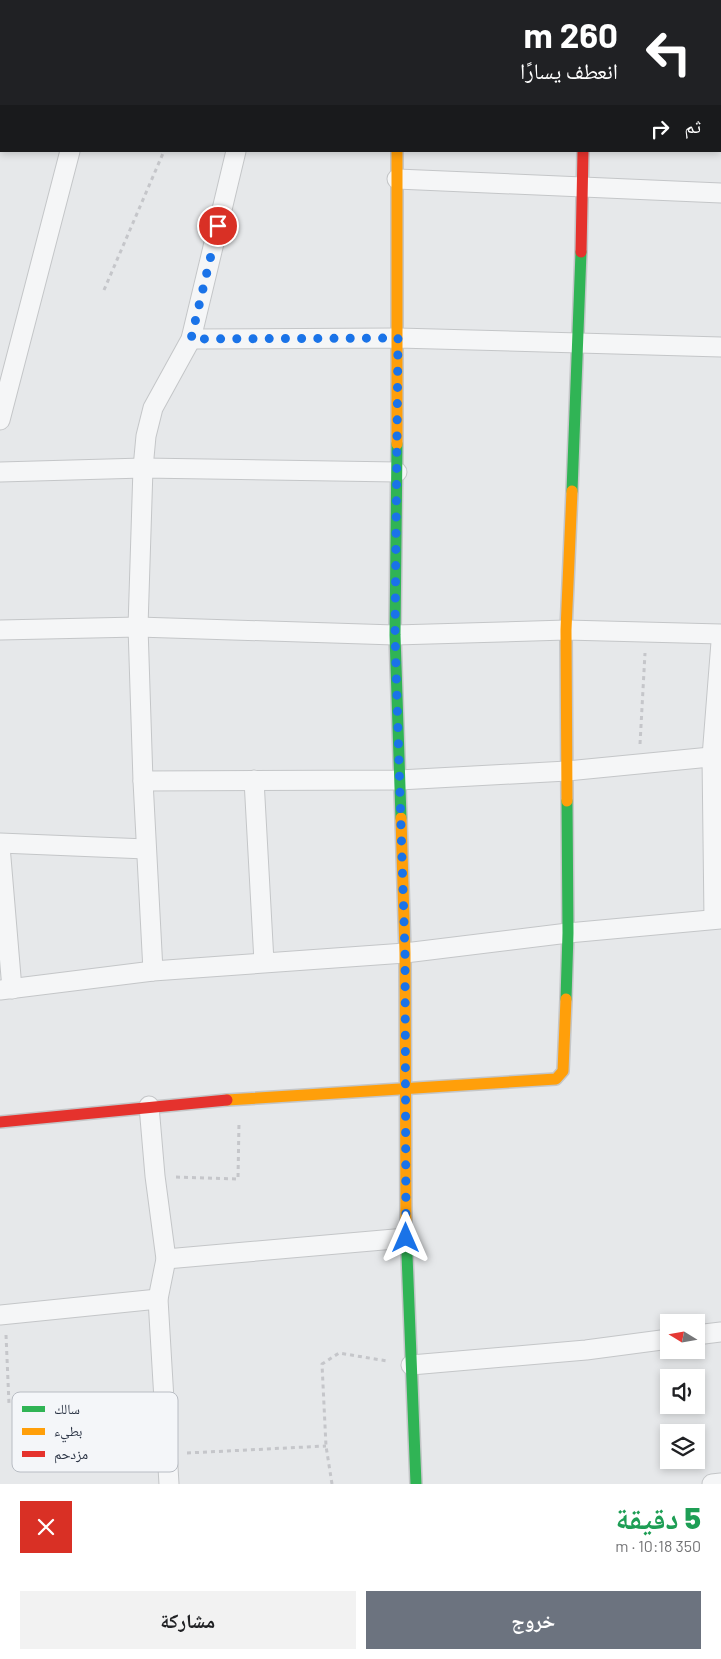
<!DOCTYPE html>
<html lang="ar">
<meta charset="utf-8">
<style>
:root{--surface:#fff;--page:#f2f2f2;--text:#202124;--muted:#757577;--accent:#6c737f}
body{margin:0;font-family:Barlow,"Noto Naskh Arabic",sans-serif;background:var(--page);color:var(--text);direction:rtl;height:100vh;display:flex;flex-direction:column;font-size:19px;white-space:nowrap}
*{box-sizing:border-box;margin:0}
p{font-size:16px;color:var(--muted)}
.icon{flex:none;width:28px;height:28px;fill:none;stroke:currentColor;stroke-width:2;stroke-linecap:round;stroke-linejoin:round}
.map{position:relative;height:1484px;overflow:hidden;direction:ltr}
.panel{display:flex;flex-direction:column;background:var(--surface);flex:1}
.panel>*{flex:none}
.banner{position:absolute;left:0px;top:0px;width:721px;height:152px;box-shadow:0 2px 8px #0003;direction:rtl;background:#202124;color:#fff;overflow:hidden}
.needle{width:32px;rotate:281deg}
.buttons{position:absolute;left:660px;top:1314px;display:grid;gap:10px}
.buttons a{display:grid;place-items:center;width:45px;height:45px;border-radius:0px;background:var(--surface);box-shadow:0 2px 8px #0003;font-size:25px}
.pin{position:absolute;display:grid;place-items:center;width:42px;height:42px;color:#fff;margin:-21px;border:2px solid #fff;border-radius:50%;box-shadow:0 1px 5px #0007}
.me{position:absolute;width:55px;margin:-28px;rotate:0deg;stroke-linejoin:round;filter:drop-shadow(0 0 4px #0008)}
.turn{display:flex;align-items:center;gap:18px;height:105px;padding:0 20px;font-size:22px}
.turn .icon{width:65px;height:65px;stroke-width:2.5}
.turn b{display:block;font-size:35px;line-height:42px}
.then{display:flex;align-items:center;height:48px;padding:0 20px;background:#0003;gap:10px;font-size:19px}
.round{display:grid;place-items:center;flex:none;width:52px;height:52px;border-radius:0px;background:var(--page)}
.headline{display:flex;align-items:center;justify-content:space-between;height:85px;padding:0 20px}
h1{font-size:30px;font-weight:800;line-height:38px;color:#1e9e55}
.button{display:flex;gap:10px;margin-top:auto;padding:10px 20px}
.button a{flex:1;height:58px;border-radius:0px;background:var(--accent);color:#fff;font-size:20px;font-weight:800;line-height:58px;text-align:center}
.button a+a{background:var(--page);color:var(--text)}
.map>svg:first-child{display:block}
</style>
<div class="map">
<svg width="721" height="1484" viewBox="0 0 721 1484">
<rect width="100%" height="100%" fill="#e6e8ea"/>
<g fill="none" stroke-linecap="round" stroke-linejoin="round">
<!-- street casing -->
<g stroke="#c4c6c8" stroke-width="21">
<g id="street">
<polyline points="398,0 398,1"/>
<polyline points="580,0 580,1"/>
<polyline points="207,1 208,0"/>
<polyline points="274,1 274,0"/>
<polyline points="720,29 721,29"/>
<polyline points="0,35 1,35"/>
<polyline points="397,179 721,193"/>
<polyline points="191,339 398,338 721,347"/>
<polyline points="0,420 70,151"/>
<polyline points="0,472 143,468 397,472"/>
<polyline points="0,630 138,627 395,635 566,630 721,634"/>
<polyline points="254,780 264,962"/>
<polyline points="143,781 399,780 567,771 721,756"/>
<polyline points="0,843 146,849"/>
<polyline points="0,846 12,989"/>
<polyline points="714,919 712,757 721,642"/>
<polyline points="153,971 143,781 138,627 143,468 146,436 153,408 191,339 236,151"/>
<polyline points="0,990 153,971 405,953 568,933 721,919"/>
<polyline points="149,1106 155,1176 166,1259 158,1299 169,1484"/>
<polyline points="166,1259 406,1238"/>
<polyline points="0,1315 158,1299"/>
<polyline points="696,1335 721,1332"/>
<polyline points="411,1365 586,1350 669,1339"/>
<polyline points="712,1484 721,1483"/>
</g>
</g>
<!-- fast casing -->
<g stroke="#c4c6c8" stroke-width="14">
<g id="fast">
<polyline points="397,444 395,635 401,818"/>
<polyline points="572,491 581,252"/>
<polyline points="566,999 568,933 567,801"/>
<polyline points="406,1229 416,1484"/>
</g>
</g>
<!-- slow casing -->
<g stroke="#c4c6c8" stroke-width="14">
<g id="slow">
<polyline points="397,444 397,151"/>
<polyline points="567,801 566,630 572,491"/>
<polyline points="401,818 405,953 406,1229"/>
<polyline points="227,1100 556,1079 563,1071 566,999"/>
</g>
</g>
<!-- jam casing -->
<g stroke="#c4c6c8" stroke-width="14">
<g id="jam">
<polyline points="581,252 583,151"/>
<polyline points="0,1122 227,1100"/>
</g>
</g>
<!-- path -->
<g stroke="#c5c6ca" stroke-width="3" stroke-dasharray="4 4" stroke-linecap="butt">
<polyline points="104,290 164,151"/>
<polyline points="640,744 645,653"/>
<polyline points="176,1177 238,1179 239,1122"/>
<polyline points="6,1335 9,1404"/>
<polyline points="187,1453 326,1446"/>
<polyline points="332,1484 326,1446 322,1364 339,1353 387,1361"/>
</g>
<!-- street -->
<use href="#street" stroke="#f5f6f7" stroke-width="19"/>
<!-- fast -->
<use href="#fast" stroke="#30b455" stroke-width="11"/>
<!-- slow -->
<use href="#slow" stroke="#ff9f0a" stroke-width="11"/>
<!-- jam -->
<use href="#jam" stroke="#e5322d" stroke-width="11"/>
</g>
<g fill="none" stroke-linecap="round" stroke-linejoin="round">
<!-- route -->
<polyline stroke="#1a73e8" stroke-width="9" stroke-dasharray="0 16.2" points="218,226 191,339 398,338 395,635 405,953 406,1238"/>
</g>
<!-- legend -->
<rect x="12" y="1392" width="166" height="80" rx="8" fill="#f4f6f9" stroke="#b8bcc3" stroke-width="1"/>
<rect x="22" y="1406" width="23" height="6" fill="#30b455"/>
<rect x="22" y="1428" width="23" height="7" fill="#ff9f0a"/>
<rect x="22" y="1451" width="23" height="6" fill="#e5322d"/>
<g font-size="14" fill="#2b3445">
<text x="54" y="1414">سالك</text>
<text x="54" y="1436">بطيء</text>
<text x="54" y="1459">مزدحم</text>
</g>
</svg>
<div class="buttons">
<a><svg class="needle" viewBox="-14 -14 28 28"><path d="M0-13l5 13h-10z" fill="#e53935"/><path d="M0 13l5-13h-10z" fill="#757577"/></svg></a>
<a><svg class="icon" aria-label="sound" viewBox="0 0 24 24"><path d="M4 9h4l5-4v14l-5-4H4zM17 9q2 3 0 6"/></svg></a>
<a><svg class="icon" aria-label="layers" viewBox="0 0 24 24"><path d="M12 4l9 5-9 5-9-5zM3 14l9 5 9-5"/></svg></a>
</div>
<div class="pin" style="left:218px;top:226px;background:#d93025"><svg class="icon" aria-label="arrive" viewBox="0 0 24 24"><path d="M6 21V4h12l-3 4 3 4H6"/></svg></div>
<svg class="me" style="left:406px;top:1238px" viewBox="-20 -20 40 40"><path d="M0-17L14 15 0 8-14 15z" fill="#1a73e8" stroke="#fff" stroke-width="4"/></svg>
<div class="banner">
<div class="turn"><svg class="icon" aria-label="left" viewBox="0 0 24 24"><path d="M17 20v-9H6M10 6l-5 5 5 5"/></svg><div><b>260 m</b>انعطف يسارًا</div></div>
<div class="then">ثم<svg class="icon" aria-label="right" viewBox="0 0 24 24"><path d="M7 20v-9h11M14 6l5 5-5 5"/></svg></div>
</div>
</div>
<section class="panel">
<div class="headline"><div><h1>5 دقيقة</h1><p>350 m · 10:18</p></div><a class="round" style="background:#d93025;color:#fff"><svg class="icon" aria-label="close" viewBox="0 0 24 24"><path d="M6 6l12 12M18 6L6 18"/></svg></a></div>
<div class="button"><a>خروج</a><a>مشاركة</a></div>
</section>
